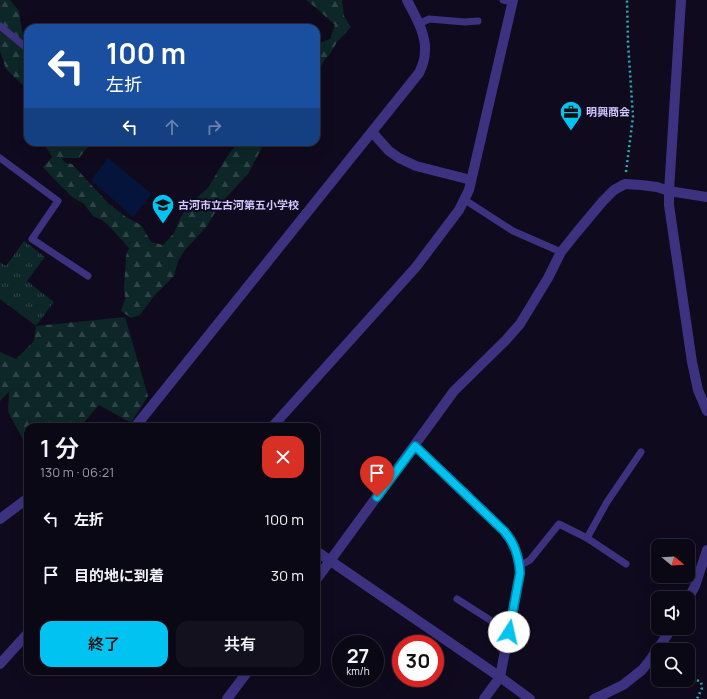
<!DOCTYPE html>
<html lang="ja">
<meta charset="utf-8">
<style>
:root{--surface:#0b0816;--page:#14111f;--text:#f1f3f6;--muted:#9a9aa1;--line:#2b2935;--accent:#00c3f1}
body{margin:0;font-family:Manrope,"Noto Sans JP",sans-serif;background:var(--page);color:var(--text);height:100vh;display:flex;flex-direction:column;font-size:15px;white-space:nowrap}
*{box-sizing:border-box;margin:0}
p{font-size:13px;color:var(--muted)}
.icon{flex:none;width:22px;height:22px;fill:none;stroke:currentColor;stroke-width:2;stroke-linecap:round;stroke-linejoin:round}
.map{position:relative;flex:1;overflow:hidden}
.panel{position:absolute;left:24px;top:423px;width:296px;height:252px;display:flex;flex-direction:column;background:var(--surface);border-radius:12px;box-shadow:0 4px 16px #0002,0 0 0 1px var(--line)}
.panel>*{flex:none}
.top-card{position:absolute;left:24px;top:24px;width:296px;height:122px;border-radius:12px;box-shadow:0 4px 16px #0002,0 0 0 1px var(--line);background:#1a4fa0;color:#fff;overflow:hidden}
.needle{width:26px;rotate:108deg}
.buttons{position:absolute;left:651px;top:539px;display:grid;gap:8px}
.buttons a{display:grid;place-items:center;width:44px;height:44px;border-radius:8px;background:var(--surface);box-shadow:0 4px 16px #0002,0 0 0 1px var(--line);font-size:20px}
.speed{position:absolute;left:332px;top:635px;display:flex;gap:8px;font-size:20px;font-weight:700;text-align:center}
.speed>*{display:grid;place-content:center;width:52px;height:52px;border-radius:50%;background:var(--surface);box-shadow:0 4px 16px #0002,0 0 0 1px var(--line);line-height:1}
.speed small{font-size:10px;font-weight:400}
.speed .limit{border:6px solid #d22;background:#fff;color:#111}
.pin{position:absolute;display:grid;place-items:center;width:34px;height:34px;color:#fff;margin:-41px -17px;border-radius:50% 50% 50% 0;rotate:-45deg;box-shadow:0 0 4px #0007}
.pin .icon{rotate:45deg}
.me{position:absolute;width:44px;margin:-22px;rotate:10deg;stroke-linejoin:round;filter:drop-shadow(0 0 3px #0008)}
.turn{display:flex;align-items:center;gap:14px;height:84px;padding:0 16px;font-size:18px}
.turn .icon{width:52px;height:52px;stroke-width:2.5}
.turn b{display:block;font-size:28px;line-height:34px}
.lanes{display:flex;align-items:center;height:38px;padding:0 16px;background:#0003;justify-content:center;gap:20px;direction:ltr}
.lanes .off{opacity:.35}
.round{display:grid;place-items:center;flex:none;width:42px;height:42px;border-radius:12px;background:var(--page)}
.overview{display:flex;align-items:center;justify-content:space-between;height:68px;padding:0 16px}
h1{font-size:24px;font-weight:600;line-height:30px}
.action{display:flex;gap:8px;margin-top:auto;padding:8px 16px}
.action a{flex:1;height:46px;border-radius:12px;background:var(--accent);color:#111;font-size:16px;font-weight:600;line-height:46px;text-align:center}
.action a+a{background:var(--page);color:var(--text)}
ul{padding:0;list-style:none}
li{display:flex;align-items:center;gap:12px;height:56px;padding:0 16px}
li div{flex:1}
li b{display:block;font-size:15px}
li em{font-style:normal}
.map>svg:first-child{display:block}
</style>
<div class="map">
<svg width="707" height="699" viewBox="0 0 707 699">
<defs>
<pattern id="grass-tufts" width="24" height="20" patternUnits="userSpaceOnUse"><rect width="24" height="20" fill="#0d2627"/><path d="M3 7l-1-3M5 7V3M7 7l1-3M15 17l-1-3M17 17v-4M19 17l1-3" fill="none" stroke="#2f4447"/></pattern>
<pattern id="forest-firs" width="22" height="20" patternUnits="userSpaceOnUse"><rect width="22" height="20" fill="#0d2627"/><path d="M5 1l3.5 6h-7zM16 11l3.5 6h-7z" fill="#2f4447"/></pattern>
</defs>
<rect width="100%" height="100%" fill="#0f0a1d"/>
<!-- grass -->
<polygon fill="url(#grass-tufts)" points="24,241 45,257 27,281 54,302 36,326 0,299 0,262 6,266"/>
<!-- forest -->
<g fill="url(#forest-firs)">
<polygon points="0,0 10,0 19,11 23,36 25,64 28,65 28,90 6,69 0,51"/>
<polygon points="306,0 342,0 344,16 351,27 337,42 330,54 325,59 316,76 316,53 319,46 319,43 330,39 335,25 315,7"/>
<polygon points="46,142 92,142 79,158 61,158 66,163 72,164 108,203 126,217 141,225 151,242 163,245 174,233 180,219 187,206 208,188 224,161 238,142 265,142 248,174 220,204 207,226 185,250 178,261 174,276 154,296 140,315 131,318 121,311 125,299 124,287 126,256 129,248 109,226 102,220 93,216 84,204 72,197 54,179 43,167 52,157 46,147"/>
<polygon points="125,317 148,396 131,423 99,405 80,427 28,427 28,445 25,443 8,412 9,392 0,401 0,352 16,359 34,341 36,326"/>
</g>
<!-- water -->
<polygon fill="#05143b" points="108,158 152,194 133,217 91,180"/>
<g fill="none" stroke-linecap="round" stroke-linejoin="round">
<!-- path -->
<g stroke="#24b0b5" stroke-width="2.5" stroke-dasharray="2 3" stroke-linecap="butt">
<polyline points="626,172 633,117 628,42 627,0"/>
<polyline points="688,676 701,682 702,688 697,699"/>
</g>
<!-- lane -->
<g stroke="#3c3280" stroke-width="7">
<polyline points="503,0 512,2"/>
<polyline points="419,24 429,19 465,22 478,21"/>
<polyline points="0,26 28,49"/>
<polyline points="0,158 58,201 32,239 88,276"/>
<polyline points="465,200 513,231 561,252"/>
<polyline points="519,564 525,563 530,560 559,524 587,538"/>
<polyline points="626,564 587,538 607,502 641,452"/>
<polyline points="457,599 509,632"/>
</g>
<!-- street -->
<g stroke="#3c3280" stroke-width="10">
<polyline points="681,0 669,191 669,205 692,362 698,390 707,411"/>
<polyline points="372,132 389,151 399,158 416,166 471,180"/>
<path d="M135,427l284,-354c3,-6 6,-14 6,-22 1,-18 -10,-35 -18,-51"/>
<polyline points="272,427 416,267 459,210 469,190 513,0"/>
<path d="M415,446l89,85c11,12 15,26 16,42l-20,104 -16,22"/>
<polyline points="0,519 28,498"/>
<polyline points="316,551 500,677 530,699"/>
<polyline points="316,580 454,391 506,340 520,324 548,278 561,252 577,232 603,201 614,190 625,184 641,185 657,187 669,191 707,197"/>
<polyline points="688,599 695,586 707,550"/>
<polyline points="0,664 28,633"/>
<polyline points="227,699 248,671"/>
<polyline points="594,699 623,685 642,670 650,660 672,628"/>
</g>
</g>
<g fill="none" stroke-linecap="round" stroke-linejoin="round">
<!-- route casing -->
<g stroke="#007f9d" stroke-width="10">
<path id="route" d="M377,497l38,-51 89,85c11,12 15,26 16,42l-11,59"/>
</g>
<!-- route -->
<use href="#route" stroke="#00c3f1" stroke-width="7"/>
</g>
<!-- icons -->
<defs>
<g id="office-pin" transform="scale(1.15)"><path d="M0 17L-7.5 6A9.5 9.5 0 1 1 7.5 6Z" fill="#00c3f1" stroke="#0f0a1d"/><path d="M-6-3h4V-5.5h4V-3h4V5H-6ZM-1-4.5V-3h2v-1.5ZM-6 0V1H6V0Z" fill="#111"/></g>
<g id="school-pin" transform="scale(1.15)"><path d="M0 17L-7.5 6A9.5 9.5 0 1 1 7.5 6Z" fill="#00c3f1" stroke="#0f0a1d"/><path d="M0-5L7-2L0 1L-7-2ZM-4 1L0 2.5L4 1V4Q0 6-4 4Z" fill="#111"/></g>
</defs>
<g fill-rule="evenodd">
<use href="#office-pin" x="571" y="112"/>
<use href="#school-pin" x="163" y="205"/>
</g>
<g text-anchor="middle" stroke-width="4" stroke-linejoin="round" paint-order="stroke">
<!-- poi labels -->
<g font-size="11" font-weight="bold" fill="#d2c6ff" stroke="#0f0a1d" text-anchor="start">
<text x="586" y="116">明興商会</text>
<text x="178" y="209">古河市立古河第五小学校</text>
</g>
</g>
</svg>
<div class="buttons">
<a><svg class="needle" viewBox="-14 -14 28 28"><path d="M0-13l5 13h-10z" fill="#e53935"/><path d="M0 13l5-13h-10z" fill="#9a9aa1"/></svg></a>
<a><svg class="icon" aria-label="sound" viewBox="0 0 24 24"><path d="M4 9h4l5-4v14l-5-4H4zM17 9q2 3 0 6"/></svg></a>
<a><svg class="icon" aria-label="search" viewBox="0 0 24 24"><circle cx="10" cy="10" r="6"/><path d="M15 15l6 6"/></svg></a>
</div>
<div class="speed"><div>27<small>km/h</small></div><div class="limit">30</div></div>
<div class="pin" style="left:377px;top:497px;background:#d93025"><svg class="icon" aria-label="arrive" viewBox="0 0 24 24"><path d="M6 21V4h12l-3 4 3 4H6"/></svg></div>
<svg class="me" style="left:509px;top:632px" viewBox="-20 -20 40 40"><circle r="19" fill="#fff"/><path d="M0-13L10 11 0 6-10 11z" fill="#00c3f1"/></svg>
<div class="top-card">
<div class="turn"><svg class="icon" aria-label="left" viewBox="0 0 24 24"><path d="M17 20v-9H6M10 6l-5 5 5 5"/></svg><div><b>100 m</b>左折</div></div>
<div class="lanes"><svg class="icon" aria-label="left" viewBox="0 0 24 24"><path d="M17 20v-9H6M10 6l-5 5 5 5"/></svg><svg class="icon off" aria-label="ahead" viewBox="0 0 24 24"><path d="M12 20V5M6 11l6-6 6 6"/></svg><svg class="icon off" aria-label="right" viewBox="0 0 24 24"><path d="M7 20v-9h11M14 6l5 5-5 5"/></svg></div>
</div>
<section class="panel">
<div class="overview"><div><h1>1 分</h1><p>130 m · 06:21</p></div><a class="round" style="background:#d93025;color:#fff"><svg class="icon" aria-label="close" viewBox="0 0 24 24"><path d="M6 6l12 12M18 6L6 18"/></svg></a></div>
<ul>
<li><svg class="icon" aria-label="left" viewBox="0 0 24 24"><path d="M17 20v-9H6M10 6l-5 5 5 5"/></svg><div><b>左折</b></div><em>100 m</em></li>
<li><svg class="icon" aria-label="arrive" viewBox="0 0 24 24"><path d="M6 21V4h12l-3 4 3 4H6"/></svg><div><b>目的地に到着</b></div><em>30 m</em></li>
</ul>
<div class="action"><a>終了</a><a>共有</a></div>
</section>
</div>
